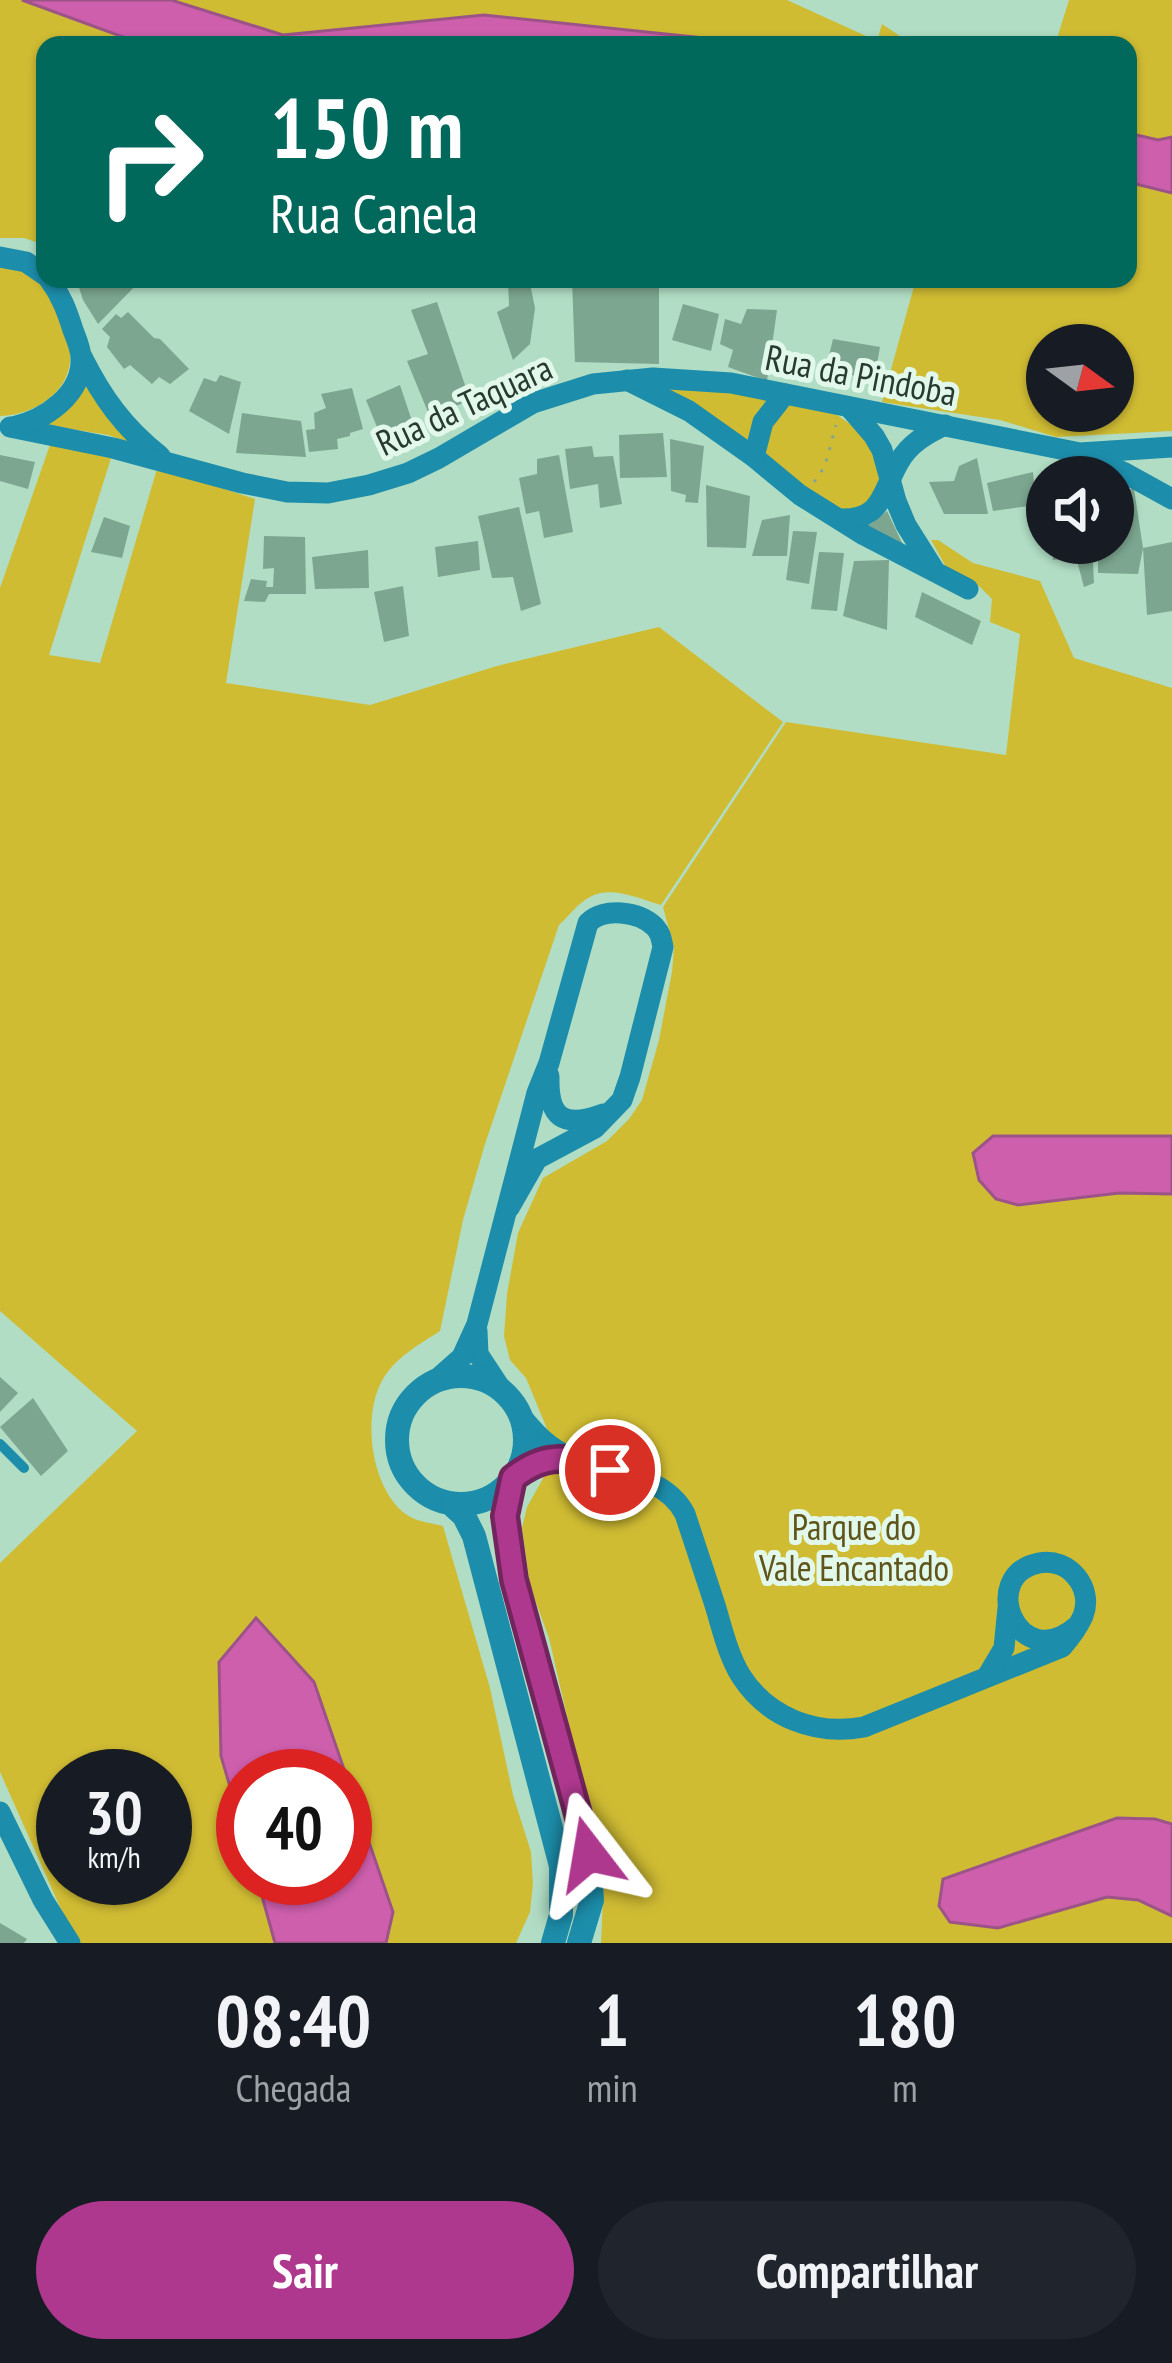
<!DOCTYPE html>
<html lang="pt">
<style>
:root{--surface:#171b24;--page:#20242c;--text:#f1f3f6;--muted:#9ea1a6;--accent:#af388f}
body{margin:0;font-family:"PT Sans Narrow",sans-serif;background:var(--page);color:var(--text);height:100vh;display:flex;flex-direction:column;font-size:45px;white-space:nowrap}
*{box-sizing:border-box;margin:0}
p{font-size:39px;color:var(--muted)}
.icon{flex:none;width:66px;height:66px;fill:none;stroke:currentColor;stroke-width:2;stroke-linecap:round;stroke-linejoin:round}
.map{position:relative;height:1943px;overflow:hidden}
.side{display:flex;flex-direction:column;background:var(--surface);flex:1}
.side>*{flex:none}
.guide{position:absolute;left:36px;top:36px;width:1101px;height:252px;border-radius:24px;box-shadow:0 3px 9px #0004;background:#00695c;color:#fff;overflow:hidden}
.needle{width:78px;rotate:105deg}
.fabs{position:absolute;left:1026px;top:324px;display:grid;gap:24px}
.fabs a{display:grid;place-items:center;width:108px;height:108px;border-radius:50%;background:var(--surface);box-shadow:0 3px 9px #0004;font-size:60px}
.speed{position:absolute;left:36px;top:1749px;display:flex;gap:24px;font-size:60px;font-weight:700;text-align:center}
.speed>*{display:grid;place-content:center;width:156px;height:156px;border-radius:50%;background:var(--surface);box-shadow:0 3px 9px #0004;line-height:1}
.speed small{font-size:30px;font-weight:400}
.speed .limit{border:18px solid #d22;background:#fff;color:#111}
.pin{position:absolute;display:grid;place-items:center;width:102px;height:102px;color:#fff;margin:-51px;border:6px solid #fff;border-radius:50%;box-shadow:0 3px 12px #0007}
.me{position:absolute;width:132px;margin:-66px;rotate:346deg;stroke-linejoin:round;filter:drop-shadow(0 0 9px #0008)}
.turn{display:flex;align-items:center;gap:42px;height:252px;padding:0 36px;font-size:54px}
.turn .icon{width:156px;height:156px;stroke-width:2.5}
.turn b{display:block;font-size:84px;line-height:102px}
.eta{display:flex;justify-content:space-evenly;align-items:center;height:204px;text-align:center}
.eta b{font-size:72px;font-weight:700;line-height:84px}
.action{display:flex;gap:24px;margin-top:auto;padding:24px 36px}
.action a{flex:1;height:138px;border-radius:72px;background:var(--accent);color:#fff;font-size:48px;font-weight:700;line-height:138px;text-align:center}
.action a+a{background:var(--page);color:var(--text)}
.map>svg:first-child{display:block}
</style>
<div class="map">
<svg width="1172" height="1943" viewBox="0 0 1172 1943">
<rect width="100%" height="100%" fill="#b1ddc4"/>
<!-- green -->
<g fill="#d0bc33" fill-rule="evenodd">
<polygon points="0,0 22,0 145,45 45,45 45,224 36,242 24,238 0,238"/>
<polygon points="171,0 787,0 877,41 882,24 913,45 735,45 704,38 484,15 283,35"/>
<polygon points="1069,0 1172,0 1172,137 1158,140 1128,133 1128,45 1055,45"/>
<path d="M1128,182l44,11v238l-116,6 -56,-17 -118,-18 34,-123h212zM1047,345h66v66h-66z"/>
<path d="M0,265c9,2 20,4 27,8 18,9 26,28 32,45 3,9 8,18 10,27 9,43 -32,70 -69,71z"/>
<polygon points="649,384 724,389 833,412 850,424 868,442 879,465 880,483 870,506 849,511 835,508"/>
<polygon points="87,385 132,443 108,435 47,425 70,408"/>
<path d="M51,442l61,13 -63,200 51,8 59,-201 47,21 49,16 -29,184 144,22 127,-39 162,-39 124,95 -122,183c-21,-6 -50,-20 -71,-8 -12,6 -21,19 -31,28l-74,219 -22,76 -23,111c-20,13 -44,26 -57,48 -22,37 -12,111 24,136 10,7 25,8 36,11l47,162 23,107 18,57 2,32 -3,28 -14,31h-130l7,-31 -79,-230 -95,-20 2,94 22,75v47h14l18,65h-199l-76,-171v-209l137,-132 -137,-120v-723zM63,1776h102v102h-102z"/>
<polygon points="931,540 938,540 973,563 1040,581 1074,658 1172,688 1172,1136 993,1136 1018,1205 1119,1193 1172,1194 1172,1824 1155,1819 998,1928 1106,1897 1138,1900 1172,1916 1172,1943 601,1943 604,1877 549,1638 530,1586 522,1528 527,1507 545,1475 550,1436 526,1378 510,1360 504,1336 507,1294 518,1233 543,1178 607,1141 629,1119 642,1100 659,1040 672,972 674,948 663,907 786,722 1006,755 1020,634 990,622 992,599 979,586 946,567"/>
</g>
<!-- water -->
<g fill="#ce5fad" stroke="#9c5488" stroke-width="3">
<polygon points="22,0 171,0 283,35 484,15 704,38 735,45 145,45"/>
<polygon points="1128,133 1158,140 1172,137 1172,193 1128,182"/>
<polygon points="993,1136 1172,1136 1172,1194 1119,1193 1018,1205 996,1199 979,1180 973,1153"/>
<polygon points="256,1618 314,1682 393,1912 386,1943 275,1943 257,1878 345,1878 345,1776 243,1776 243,1831 221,1756 219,1662"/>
<polygon points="1117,1818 1155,1819 1172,1824 1172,1916 1138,1900 1107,1897 998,1928 950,1922 939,1906 943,1879"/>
</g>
<!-- building -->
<g fill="#7ca68f">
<polygon points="80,279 142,279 98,324 83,300 77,281"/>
<polygon points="508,279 529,279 535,308 530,344 513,360 497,312 509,306"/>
<polygon points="572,279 659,279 659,364 575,362"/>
<polygon points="437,302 470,400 430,417 407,361 428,354 411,310"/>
<polygon points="683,304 719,314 711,351 672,340"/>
<polygon points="747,309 777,310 767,381 728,367 733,350 720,344 725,319 741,324"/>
<polygon points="128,312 154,338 160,339 189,369 170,384 159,377 152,384 130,365 124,369 107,347 110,337 102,329 116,314 121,318"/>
<polygon points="833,339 880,347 874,381 826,368"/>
<polygon points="220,375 241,382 229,434 189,411 204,378 216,382"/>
<polygon points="400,385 412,421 379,432 366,400"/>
<polygon points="352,388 363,429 350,433 350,436 337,439 338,449 309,452 306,430 315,429 314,413 326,408 321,394"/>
<polygon points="242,413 301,421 306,457 236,453"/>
<polygon points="663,433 667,477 620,478 619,435"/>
<polygon points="670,439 704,446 698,503 685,502 686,495 671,491"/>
<polygon points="592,446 594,457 613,456 622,504 600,508 598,484 570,489 565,449"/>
<polygon points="0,455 35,462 28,489 0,481"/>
<polygon points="559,455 573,532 544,538 539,511 526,514 519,478 537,474 537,459"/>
<polygon points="977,458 988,514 944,514 929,482 954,481 959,466"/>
<polygon points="1033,472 1036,505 993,511 987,483"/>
<polygon points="706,485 750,496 746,548 707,547"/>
<polygon points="1134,489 1143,548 1172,542 1172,611 1147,615 1143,548 1138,574 1098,573 1098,543 1113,543 1113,490"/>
<polygon points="519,507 541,604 521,611 513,577 492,578 478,516"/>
<polygon points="887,511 905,549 861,527 872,523"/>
<polygon points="790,515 787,556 752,556 762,520"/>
<polygon points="104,517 130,526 122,558 91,552"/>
<polygon points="793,531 817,532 809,584 786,580"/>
<polygon points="264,536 305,537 306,594 269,594 265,602 244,601 251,579 267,581 266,587 273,587 274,568 263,569"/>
<polygon points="478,541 480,570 438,577 435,547"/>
<polygon points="1052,543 1092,543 1094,583 1084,587 1076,557 1053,560"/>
<polygon points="368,550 369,588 315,589 312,557"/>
<polygon points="819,552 844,553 837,611 811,609"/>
<polygon points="889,560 887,630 843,616 854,561"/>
<polygon points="403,586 409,636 384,642 374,592"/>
<polygon points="922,592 981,621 972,645 915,617"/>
<polygon points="0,1377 18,1393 0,1412"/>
<polygon points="33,1398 68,1451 41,1476 0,1427"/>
<polygon points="0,1923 27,1939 24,1943 0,1943"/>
</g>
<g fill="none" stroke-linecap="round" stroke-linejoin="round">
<!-- path -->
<polyline stroke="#83a692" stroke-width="3" stroke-dasharray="3 9" stroke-linecap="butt" points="814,482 825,466 836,425"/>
<!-- service -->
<polyline stroke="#1c8daa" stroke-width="10" points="0,1444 24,1468"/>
<!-- minor -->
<g stroke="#1c8daa" stroke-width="21">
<polyline points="0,257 26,262 45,275"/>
<path d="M82,357c20,40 42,71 78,99"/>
<polyline points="627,380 689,411 754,457 800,495 864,535 968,589"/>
<polyline points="849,407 874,436 882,450 896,501 906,525 933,568"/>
<polyline points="10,427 113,448 242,483 287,492 328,493 369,485 408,473 439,458 533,403 593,384 653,378 731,383 1080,453 1172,447"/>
<path d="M13,427c31,-7 70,-32 68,-69 0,-9 -5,-20 -8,-28 -6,-19 -12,-35 -24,-51"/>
<polyline points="1087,456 1123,472 1172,499"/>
<polyline points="754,457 763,422 785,394"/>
<path d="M840,519c43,1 41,-26 59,-57 10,-18 27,-28 46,-37"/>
<path d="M549,1076c-1,41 13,53 54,38"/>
<polyline points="477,1331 478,1354 501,1389"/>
<path d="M436,1380l26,-23 15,-33 60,-231 12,-30 39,-140c15,-16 51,-12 67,4 6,7 6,11 8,20l-33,130 -8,23 -27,28 -58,31 -28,49"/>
<path d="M520,1415c15,18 28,33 50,42 39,17 94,16 115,57 10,30 20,60 30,91 7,23 13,50 26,71 27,42 75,60 123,51l198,-80c8,-9 16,-20 21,-31 11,-28 -14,-59 -44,-53 -62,12 -21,114 38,63"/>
<polyline points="515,1475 547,1459 571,1458"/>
<polyline points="988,1675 1004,1648 1008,1608"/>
<polyline points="0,1812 43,1900 70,1943"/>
</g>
<!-- tertiary -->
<g stroke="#1c8daa" stroke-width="24">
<circle cx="461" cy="1440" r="64"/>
<polyline points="513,1477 505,1516 514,1580 589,1854 592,1900 579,1943"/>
<polyline points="452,1505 464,1516 474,1536 561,1866 561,1915 553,1943"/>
</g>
</g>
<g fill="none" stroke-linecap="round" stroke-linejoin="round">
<!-- route casing -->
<g stroke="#72245d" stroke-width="30">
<path id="route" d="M589,1854l-75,-274 -9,-64 8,-38c35,-28 58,-20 97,-8"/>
</g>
<!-- route -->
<use href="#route" stroke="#af388f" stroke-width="21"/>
</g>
<g text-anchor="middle" stroke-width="10" stroke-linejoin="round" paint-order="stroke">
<!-- street labels -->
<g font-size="36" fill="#293b31" stroke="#e2f8eb">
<text transform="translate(861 375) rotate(11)" y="13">Rua da Pindoba</text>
<text transform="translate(464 405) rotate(-25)" y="13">Rua da Taquara</text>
</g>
<!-- park labels -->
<g font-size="36" fill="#5f551a" stroke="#e2f8eb">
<text x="854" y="1540">Parque do<tspan x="854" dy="41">Vale Encantado</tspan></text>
</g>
</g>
</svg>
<div class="fabs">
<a><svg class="needle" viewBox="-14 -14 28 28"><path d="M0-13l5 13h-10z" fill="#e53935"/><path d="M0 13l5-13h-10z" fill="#9ea1a6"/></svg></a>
<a><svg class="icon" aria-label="sound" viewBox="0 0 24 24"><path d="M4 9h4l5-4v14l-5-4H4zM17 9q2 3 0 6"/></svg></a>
</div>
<div class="speed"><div>30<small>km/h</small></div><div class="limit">40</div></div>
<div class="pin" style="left:610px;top:1470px;background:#d93025"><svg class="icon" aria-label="arrive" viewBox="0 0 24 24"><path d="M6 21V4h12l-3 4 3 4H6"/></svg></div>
<svg class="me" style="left:589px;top:1854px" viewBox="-20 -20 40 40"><path d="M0-17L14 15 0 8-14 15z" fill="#af388f" stroke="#fff" stroke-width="4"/></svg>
<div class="guide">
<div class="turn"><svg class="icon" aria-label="right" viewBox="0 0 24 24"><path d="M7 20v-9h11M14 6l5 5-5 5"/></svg><div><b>150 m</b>Rua Canela</div></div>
</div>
</div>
<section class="side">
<div class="eta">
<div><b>08:40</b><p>Chegada</p></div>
<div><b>1</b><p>min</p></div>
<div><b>180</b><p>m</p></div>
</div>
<div class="action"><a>Sair</a><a>Compartilhar</a></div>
</section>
